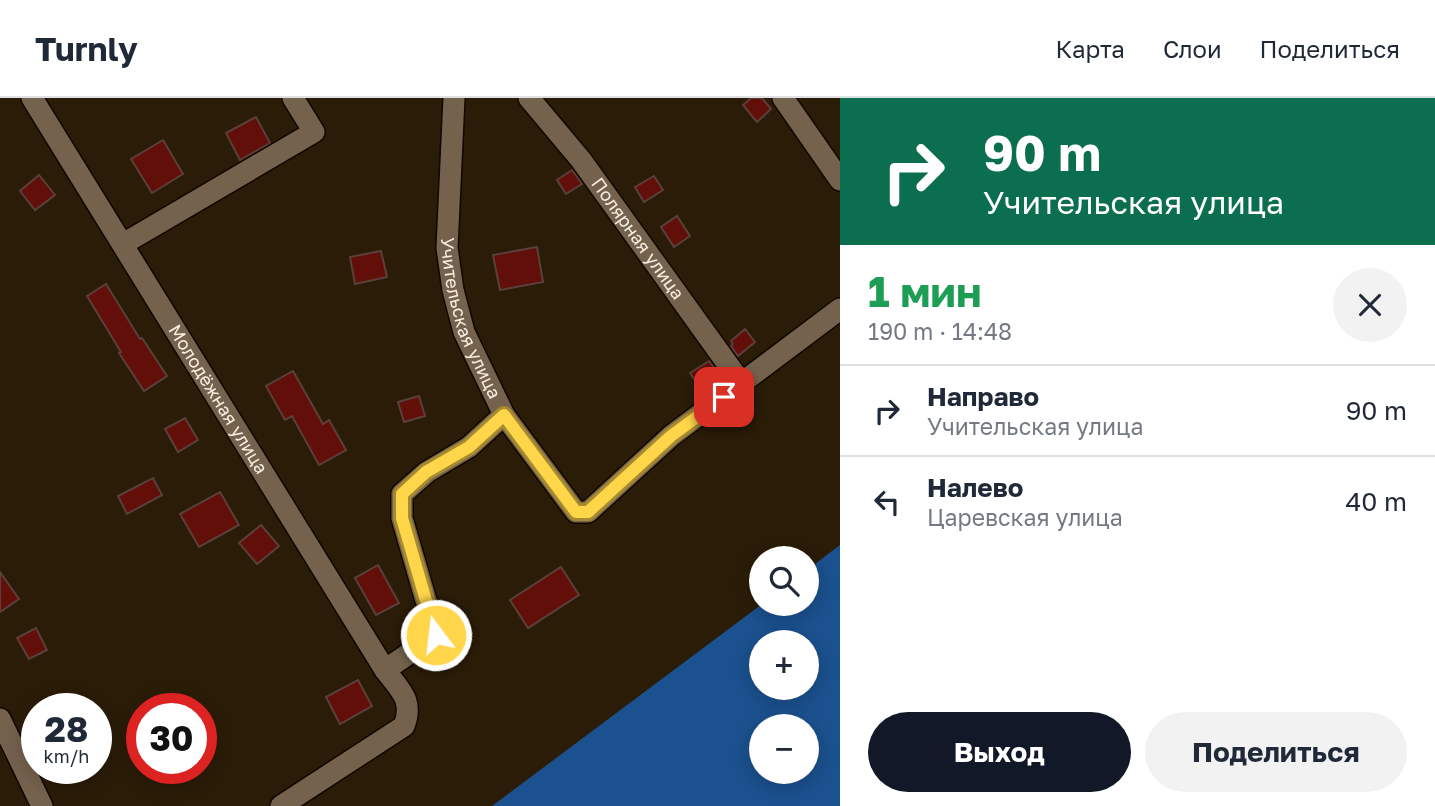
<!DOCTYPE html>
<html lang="ru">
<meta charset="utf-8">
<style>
:root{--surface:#fff;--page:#f2f2f3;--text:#1f2937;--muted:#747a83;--line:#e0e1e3;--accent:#111827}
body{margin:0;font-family:"Golos Text",sans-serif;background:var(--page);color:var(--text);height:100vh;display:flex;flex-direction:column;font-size:26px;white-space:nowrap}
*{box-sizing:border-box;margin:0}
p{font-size:23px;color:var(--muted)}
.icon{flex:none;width:38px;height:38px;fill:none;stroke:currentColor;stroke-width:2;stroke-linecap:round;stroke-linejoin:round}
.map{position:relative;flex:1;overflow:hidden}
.panel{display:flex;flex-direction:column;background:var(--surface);width:595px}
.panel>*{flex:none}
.guide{background:#0b6e4f;color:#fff;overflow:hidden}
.tools{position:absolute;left:749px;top:448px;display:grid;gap:14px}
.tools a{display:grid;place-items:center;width:70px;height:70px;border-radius:50%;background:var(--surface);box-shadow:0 4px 18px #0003;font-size:35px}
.speed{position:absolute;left:21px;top:595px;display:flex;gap:14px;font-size:35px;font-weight:700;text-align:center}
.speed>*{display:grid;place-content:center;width:91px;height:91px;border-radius:50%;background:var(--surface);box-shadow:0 4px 18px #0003;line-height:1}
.speed small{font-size:18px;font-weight:400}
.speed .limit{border:10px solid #d22;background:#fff;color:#111}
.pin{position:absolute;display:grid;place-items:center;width:60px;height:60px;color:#fff;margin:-30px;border-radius:14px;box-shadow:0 4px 10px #0006}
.me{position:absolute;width:77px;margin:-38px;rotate:345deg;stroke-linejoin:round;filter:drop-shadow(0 0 5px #0008)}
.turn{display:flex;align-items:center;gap:24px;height:147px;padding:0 28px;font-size:32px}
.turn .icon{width:91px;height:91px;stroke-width:2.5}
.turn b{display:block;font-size:49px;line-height:60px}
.round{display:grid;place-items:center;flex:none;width:74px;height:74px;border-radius:37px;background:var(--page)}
.head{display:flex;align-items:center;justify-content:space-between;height:119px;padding:0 28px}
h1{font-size:42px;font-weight:700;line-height:52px;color:#1e9e55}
.cta{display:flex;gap:14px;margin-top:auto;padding:14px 28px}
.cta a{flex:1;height:80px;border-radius:42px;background:var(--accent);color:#fff;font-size:28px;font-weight:700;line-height:80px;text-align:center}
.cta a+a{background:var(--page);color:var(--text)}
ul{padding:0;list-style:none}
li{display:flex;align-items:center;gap:21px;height:91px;padding:0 28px;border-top:2px solid var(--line)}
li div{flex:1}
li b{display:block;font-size:26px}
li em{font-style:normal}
header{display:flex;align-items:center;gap:42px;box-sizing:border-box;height:98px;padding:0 35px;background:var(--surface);border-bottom:2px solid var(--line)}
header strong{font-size:33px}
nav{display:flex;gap:38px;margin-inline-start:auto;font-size:24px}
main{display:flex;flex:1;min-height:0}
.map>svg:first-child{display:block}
</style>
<header>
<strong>Turnly</strong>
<nav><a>Карта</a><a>Слои</a><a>Поделиться</a></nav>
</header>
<main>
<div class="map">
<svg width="840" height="708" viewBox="0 0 840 708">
<rect width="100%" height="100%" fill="#2a1c07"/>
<!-- water -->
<path fill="#1b518f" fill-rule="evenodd" d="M840,447v261h-348l270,-202h45v-34zM761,544h46v46h-46zM761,628h46v46h-46z"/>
<!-- building -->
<g fill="#610f08" stroke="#5a3f3a" stroke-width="2">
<polygon points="751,0 762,0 771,11 757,24 743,7"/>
<polygon points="256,19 270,45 240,62 226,35"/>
<polygon points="163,42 183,76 152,95 131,61"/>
<polygon points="572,72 582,86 566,96 557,82"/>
<polygon points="39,77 55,97 35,112 20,93"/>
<polygon points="654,78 663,92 644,104 635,89"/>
<polygon points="677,118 690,138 674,149 661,129"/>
<polygon points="537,149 543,184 500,192 493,157"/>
<polygon points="381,153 387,179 355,186 350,159"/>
<polygon points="106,186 140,241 142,240 167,278 144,293 119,255 121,254 87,198"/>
<polygon points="745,231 755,244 738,258 731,248 733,246 731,243"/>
<polygon points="709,263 723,282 705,296 690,275"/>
<polygon points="293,273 323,326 329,322 346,352 319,367 292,318 285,322 266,288"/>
<polygon points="419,298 425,318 404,324 398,304"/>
<polygon points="185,320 198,342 178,354 165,331"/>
<polygon points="153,380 162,397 127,416 118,398"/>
<polygon points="220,394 239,427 199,449 180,416"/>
<polygon points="261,427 279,448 257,466 239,445"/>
<polygon points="378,467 399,505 376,517 355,480"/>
<polygon points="561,469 579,497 528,530 510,502"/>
<polygon points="0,474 19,501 0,514"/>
<polygon points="36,530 47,552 29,561 17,540"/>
<polygon points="358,582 372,608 340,626 326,599"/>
</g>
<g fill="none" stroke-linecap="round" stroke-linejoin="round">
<!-- street casing -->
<g stroke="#120600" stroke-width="24">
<g id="street">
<path id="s1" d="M32,0l353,572c15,20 29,30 19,56l-123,80"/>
<path id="s2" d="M454,0l-7,150 6,42 11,42 40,83 72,97h12l83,-76 169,-127"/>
<path id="s3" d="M529,0l52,62 161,224"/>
<polyline points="783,0 840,82"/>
<polyline points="123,146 314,34 293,0"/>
<polyline points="385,572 436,537 402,420 402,396 427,374 469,349 504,317"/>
<polyline points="0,621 42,708"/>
</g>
</g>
<!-- street -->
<use href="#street" stroke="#74624d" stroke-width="21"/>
</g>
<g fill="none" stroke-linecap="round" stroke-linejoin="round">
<!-- route casing -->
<g stroke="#a68a30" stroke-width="18">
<polyline id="route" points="436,537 402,420 402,396 426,374 469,349 504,317 576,414 588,414 671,338 724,299"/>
</g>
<!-- route -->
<use href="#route" stroke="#ffd54a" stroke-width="12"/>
</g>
<g text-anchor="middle" stroke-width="7" stroke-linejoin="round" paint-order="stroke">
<!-- street labels -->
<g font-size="18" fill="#f7ede1" stroke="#201201">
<text dy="6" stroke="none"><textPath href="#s3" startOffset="178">Полярная улица</textPath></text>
<text dy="6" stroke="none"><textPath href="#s2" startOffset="224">Учительская улица</textPath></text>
<text dy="6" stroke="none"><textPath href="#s1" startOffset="354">Молодёжная улица</textPath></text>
</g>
</g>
</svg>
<div class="tools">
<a><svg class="icon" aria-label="search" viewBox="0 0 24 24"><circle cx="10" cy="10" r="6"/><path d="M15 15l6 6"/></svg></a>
<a>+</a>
<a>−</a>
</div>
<div class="speed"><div>28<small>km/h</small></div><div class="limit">30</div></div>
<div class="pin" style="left:724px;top:299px;background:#d93025"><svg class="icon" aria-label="arrive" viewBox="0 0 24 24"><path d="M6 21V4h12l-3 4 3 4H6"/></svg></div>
<svg class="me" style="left:436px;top:537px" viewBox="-20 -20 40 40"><circle r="17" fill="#ffd54a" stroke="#fff" stroke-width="3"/><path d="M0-11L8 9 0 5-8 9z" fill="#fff"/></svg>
</div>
<section class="panel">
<div class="guide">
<div class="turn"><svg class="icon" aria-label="right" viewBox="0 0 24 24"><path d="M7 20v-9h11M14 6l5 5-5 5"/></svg><div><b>90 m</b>Учительская улица</div></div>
</div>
<div class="head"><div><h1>1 мин</h1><p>190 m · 14:48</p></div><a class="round"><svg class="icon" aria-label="close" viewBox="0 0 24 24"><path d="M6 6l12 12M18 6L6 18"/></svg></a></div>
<ul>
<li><svg class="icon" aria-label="right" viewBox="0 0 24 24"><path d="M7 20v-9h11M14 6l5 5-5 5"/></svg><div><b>Направо</b><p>Учительская улица</p></div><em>90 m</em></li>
<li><svg class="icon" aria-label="left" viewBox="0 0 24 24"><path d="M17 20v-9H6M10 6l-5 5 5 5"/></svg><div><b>Налево</b><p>Царевская улица</p></div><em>40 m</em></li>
</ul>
<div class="cta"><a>Выход</a><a>Поделиться</a></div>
</section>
</main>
